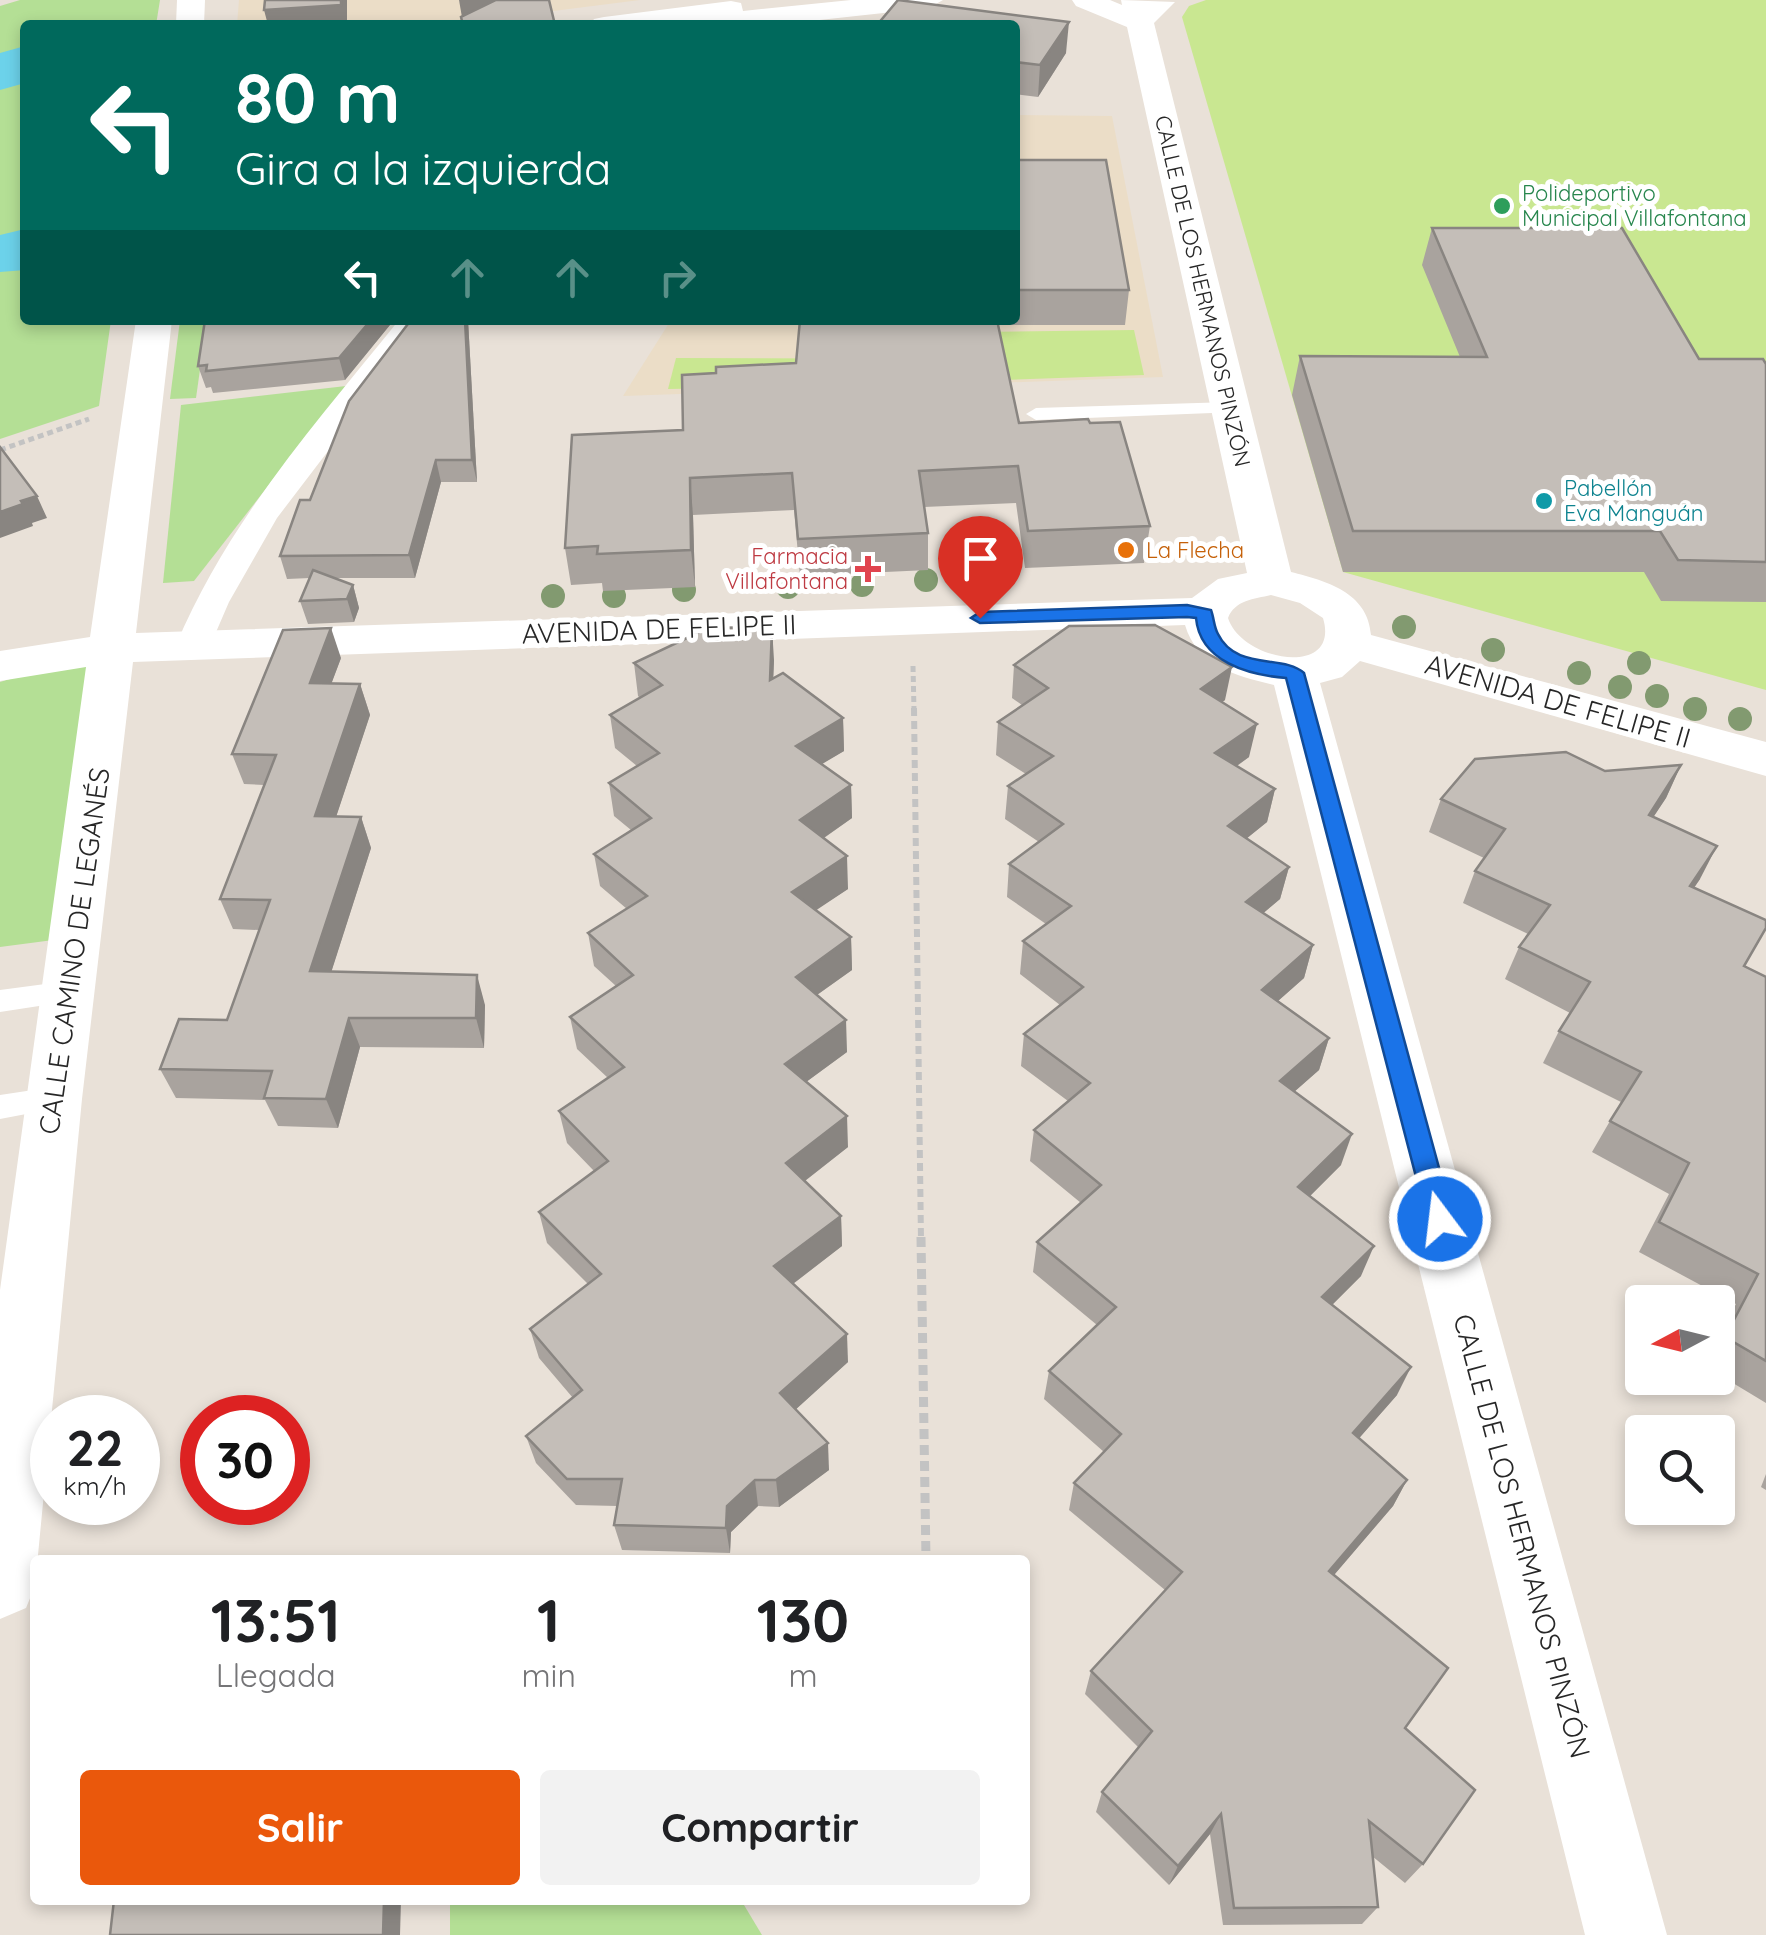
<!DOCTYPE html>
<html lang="es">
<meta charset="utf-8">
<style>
:root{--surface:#fff;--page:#f2f2f2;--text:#202124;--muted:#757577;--accent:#ea580c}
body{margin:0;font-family:Quicksand,sans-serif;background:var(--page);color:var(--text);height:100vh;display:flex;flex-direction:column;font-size:38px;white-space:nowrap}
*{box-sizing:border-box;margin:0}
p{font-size:32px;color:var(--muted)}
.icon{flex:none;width:55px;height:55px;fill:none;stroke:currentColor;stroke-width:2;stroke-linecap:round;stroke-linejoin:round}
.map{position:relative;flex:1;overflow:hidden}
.sheet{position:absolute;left:30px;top:1555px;width:1000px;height:350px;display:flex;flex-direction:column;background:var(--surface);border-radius:10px;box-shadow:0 5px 15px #0003}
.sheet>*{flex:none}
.top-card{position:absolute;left:20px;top:20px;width:1000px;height:305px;border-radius:10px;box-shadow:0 5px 15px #0003;background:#00695c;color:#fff;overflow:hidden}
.needle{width:65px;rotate:263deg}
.buttons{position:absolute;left:1625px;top:1285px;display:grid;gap:20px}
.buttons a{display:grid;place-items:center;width:110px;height:110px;border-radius:10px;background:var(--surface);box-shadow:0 5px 15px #0003;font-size:50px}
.speed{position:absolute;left:30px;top:1395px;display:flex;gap:20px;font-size:50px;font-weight:700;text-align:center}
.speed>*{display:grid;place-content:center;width:130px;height:130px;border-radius:50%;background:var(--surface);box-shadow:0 5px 15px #0003;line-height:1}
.speed small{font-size:25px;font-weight:400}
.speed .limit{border:15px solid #d22;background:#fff;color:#111}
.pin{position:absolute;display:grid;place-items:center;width:85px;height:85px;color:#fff;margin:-102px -42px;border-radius:50% 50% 50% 0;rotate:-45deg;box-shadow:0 0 10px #0007}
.pin .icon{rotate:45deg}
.me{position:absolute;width:110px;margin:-55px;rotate:345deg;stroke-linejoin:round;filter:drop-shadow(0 0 8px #0008)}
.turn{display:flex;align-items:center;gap:35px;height:210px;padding:0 50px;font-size:45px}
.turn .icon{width:130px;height:130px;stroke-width:2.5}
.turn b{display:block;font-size:70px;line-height:85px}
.lanes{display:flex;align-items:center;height:95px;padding:0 50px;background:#0003;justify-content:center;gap:50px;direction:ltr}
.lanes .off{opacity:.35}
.eta{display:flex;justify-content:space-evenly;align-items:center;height:170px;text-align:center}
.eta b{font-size:60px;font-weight:700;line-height:70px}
.primary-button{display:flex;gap:20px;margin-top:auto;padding:20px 50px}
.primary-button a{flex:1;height:115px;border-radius:10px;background:var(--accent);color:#fff;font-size:40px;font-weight:700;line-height:115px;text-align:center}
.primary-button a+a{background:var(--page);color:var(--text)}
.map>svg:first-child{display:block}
</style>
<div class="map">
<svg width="1766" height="1935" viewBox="0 0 1766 1935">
<rect width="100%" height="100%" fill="#e9e1d8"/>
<!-- education -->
<g fill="#ebddc7">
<polygon points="239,0 640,0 443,25 237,25"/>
<polygon points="1015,115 1112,116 1163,377 623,396 671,320 1015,320"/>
</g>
<!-- green -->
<g fill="#b4df95">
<polygon points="20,0 160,0 156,25 25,25 25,320 111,320 99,406 0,439 0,6"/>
<polygon points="180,320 207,320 196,398 170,399"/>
<polygon points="346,386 194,581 163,583 181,405"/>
<polygon points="113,648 61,939 0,947 0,682"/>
<polygon points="450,1900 741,1900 762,1935 450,1935"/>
</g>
<!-- pitch -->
<g fill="#c9e791">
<polygon points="1206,0 1766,0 1766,690 1343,572 1182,17 1189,6"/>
<polygon points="1134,330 1144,375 975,381 973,332"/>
<polygon points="676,358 967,359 973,384 668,389"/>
</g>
<!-- water -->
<g fill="#6cd2ea">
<polygon points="25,46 25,83 0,90 0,53"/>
<polygon points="25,229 25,270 0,272 0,235"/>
</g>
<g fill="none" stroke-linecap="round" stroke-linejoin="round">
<!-- path-far2 -->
<g stroke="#c3c3c3" stroke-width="5" stroke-dasharray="6 4" stroke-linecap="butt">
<polyline points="0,450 89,419"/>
<polyline points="913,666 914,710"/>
</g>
<!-- path-far1 -->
<polyline stroke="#c3c3c3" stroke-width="6" stroke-dasharray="8 5" stroke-linecap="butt" points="914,708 921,1240"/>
<!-- path -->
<polyline stroke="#c3c3c3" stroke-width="9" stroke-dasharray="10 6" stroke-linecap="butt" points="921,1237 926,1560"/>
<!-- service -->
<g fill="#fff" fill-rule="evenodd">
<polygon points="1230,402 1237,404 1237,412 1036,420 1026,414 1036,408"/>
<polygon points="68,981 78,984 82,992 78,1000 0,1012 0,990"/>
<polygon points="53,1087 63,1091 68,1099 63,1107 0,1119 0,1095"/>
</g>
<!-- pedestrian -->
<path fill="#fff" fill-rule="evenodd" d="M399,320h29l-151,198 -48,84 -22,51 -13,3 -13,-3 -5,-8c52,-124 140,-222 223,-325z"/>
<!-- minor -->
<path fill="#fff" fill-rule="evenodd" d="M1072,0h38l12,5 -1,-5 54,2 -21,21 137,549c35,9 77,20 80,63l395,107v34l-406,-115 -18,16 -22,6 347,1252h-82l-311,-1250c-37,-9 -77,-19 -89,-60l-1052,37 -51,437 -47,487 -9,22 -26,11v-329l86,-623 -86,14v-30l90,-14 46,-317h36l-36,313 1056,-35 26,-19 29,-6 -120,-546 -51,-21zM1271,595l29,8 23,15c18,60 -81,44 -95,0 7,-18 26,-19 43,-23z"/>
<!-- tertiary -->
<g fill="#fff" fill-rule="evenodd">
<polygon points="177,0 205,0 204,25 176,25"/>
<polygon points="851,0 943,0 929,8 774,25 590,25 594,19 604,17 731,1 741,3 743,11"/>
</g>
</g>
<!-- trees -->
<g fill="#829a70">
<circle cx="926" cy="580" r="12"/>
<circle cx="862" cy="585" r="12"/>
<circle cx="788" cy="587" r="12"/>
<circle cx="684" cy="590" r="12"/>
<circle cx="553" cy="596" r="12"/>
<circle cx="614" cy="596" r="12"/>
<circle cx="1404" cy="627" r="12"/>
<circle cx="1493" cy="650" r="12"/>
<circle cx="1639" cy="663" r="12"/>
<circle cx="1579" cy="673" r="12"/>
<circle cx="1620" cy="687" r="12"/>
<circle cx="1657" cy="696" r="12"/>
<circle cx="1695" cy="709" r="12"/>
<circle cx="1740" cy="719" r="12"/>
</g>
<!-- wall -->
<g fill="#a9a39e">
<polygon points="1015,25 1066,53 1038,97 1015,94"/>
<polygon points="1015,160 1129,290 1125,325 998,325 1019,423 1150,526 1144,563 1025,568 1016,503 924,507 928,533 928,570 800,576 794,510 693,515 695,587 603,591 602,583 571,585 565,548 683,430 716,373 796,363 800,320 1015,320"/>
<polygon points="1432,228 1699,359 1766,364 1766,602 1661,601 1644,572 1343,572 1292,395 1300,356 1460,357 1422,265"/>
<polygon points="205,320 394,320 345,380 213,393 211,387 206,388 198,366"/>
<polygon points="468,320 477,482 441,482 415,578 335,578 353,585 359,608 354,622 308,624 300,601 310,578 287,579 280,556 310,500"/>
<polygon points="341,658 331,684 360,684 370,715 336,817 361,817 371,848 331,972 485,1005 484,1048 360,1047 338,1128 278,1126 265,1100 176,1098 160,1069 227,1020 259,930 233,929 220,899 264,785 244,784 232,754"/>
<polygon points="774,660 773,678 843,718 844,751 821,764 851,785 852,818 824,838 848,889 815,910 851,937 852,970 817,995 847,1052 806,1082 848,1147 805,1181 841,1216 842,1246 793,1284 848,1362 796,1409 829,1470 779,1507 758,1506 731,1532 730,1553 622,1550 614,1525 617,1506 576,1505 536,1463 526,1436 573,1398 539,1358 530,1329 588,1284 547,1243 539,1212 594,1171 567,1143 559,1111 608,1078 577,1049 570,1017 616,986 594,966 588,933 627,909 600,886 594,854 631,830 614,816 609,783 637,766 615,748 610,715 640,698 638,696 634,663"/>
<polygon points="1014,665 1225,700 1222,702 1249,757 1237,766 1275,789 1267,822 1246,839 1289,867 1280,899 1263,913 1313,945 1304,978 1278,1001 1329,1038 1319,1070 1294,1092 1341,1165 1310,1196 1361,1276 1332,1305 1397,1395 1359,1438 1407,1480 1393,1506 1334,1575 1405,1728 1423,1864 1405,1883 1372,1856 1378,1907 1362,1924 1223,1925 1210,1834 1169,1885 1096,1812 1102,1792 1139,1748 1085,1694 1091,1671 1165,1590 1069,1510 1074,1483 1104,1452 1044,1399 1049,1371 1097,1325 1033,1272 1037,1242 1081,1203 1030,1161 1034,1130 1068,1101 1021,1066 1024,1034 1060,1005 1020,974 1023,941 1046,924 1007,897 1009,864 1039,842 1005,819 1008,786 1026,774 996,755 998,722 1022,705 1012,698"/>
<polygon points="1681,765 1666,798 1653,817 1700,879 1694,888 1744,966 1766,977 1766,1403 1718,1374 1718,1338 1736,1304 1639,1252 1669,1194 1592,1152 1621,1102 1543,1063 1559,1031 1570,1013 1505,979 1519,947 1528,934 1463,903 1475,871 1484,858 1429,832 1441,799 1605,771"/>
<polygon points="1766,1474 1766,1490 1761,1487"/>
</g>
<!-- shaded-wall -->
<g fill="#898581">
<polygon points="341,0 347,0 347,25 268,25 264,10"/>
<polygon points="459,0 502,0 463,23"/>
<polygon points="1069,22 1066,53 1038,97 1040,65"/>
<polygon points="371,320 394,320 345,380 339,358"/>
<polygon points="465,320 468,320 477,482 472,460"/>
<polygon points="436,460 441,482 415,578 409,555"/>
<polygon points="690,478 693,515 695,587 691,550"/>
<polygon points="37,496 47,518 32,523 33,526 0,538 0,512 21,501"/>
<polygon points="353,585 359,608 354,622 347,599"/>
<polygon points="772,627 774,660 772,713 770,680"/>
<polygon points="331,628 341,658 320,714 310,683"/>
<polygon points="1232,667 1225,700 1195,722 1201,689"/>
<polygon points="360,684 370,715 326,847 315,816"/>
<polygon points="843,718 844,751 797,779 796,746"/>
<polygon points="1257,724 1249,757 1208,786 1215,753"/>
<polygon points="1681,765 1666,798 1633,848 1649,815"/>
<polygon points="851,785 852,818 802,853 800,820"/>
<polygon points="1275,789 1267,822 1221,859 1228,826"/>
<polygon points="361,817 371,848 322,1001 310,971"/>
<polygon points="1717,846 1700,879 1672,919 1690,886"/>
<polygon points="847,856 848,889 794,925 792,892"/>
<polygon points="1289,867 1280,899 1238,935 1246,902"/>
<polygon points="851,937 852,970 797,1009 796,977"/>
<polygon points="1313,945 1304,978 1254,1022 1262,990"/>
<polygon points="477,975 485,1005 484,1048 476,1018"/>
<polygon points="349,1018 360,1047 338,1128 326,1099"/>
<polygon points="846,1020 847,1052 787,1096 785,1064"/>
<polygon points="1329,1038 1319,1070 1270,1113 1280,1081"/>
<polygon points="847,1116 848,1147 788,1194 786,1163"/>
<polygon points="1352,1134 1341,1165 1288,1218 1298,1187"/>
<polygon points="841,1216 842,1246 777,1296 774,1266"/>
<polygon points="1374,1246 1361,1276 1311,1326 1322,1297"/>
<polygon points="847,1334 848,1362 783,1421 780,1393"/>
<polygon points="1411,1367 1397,1395 1340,1460 1353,1433"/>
<polygon points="828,1443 829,1470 779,1507 776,1480"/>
<polygon points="755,1480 758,1506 731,1532 730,1553 726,1528 727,1506"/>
<polygon points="1407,1480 1393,1506 1316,1596 1329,1571"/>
<polygon points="1221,1814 1210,1834 1169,1885 1178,1866"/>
<polygon points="384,1900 401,1900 400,1935 383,1935"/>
</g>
<!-- building -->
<g fill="#c4beb8" stroke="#898581" stroke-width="2.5">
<polygon points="265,0 341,0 341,5 264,10"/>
<polygon points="496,0 549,0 555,25 463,25 461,17"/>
<polygon points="898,0 1069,22 1040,65 1015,62 1015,25 877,25"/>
<polygon points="1015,160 1106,160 1129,290 1015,290"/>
<polygon points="1432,228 1622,228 1699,359 1763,359 1766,364 1766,562 1678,560 1660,531 1353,531 1300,356 1487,357"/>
<polygon points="205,320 371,320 339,358 206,371 207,365 198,366"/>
<polygon points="411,320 465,320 472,460 436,460 409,555 280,556 300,500 310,500 349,401"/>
<polygon points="800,320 997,320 1019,423 1088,419 1090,423 1120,422 1150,526 1028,531 1018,466 919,471 928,533 798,539 792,473 690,478 691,550 597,554 598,546 565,548 572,435 683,430 682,375 716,373 716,367 796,363"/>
<polygon points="0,447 37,496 21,501 23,504 0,512"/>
<polygon points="313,570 353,585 347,599 300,601"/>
<polygon points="1155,625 1232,667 1201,689 1257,724 1215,753 1275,789 1228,826 1289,867 1246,902 1313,945 1262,990 1329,1038 1280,1081 1352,1134 1298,1187 1374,1246 1322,1297 1411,1367 1353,1433 1407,1480 1329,1571 1448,1668 1405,1728 1475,1790 1423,1864 1369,1821 1378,1907 1234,1908 1221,1814 1178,1866 1102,1792 1152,1731 1091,1671 1182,1572 1074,1483 1121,1434 1049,1371 1116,1307 1037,1242 1101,1185 1034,1130 1090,1083 1024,1034 1083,987 1023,941 1071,906 1009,864 1063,824 1008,786 1053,756 998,722 1048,688 1014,665 1069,626"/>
<polygon points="772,627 770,680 783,673 843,718 796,746 851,785 800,820 847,856 792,892 851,937 796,977 846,1020 785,1064 847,1116 786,1163 841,1216 774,1266 847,1334 780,1393 828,1443 776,1480 755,1480 727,1506 726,1528 614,1525 622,1479 567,1479 526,1436 582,1390 530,1329 601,1274 539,1212 608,1161 559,1111 624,1067 570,1017 633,975 588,933 647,896 594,854 651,818 609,783 659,753 610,715 662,685 634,663 708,628"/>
<polygon points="331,628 310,683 360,684 315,816 361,817 310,971 477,975 476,1018 349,1018 326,1099 264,1098 272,1071 160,1069 179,1019 227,1020 270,900 220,899 276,755 232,754 283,630"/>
<polygon points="1566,752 1605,771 1681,765 1649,815 1717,846 1690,886 1766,920 1766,928 1744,966 1766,977 1766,1361 1725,1337 1758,1274 1659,1222 1689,1163 1610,1121 1641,1072 1559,1031 1590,982 1519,947 1550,905 1475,871 1505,829 1441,799 1475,759"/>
<polygon points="114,1900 384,1900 383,1935 110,1935"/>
</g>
<!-- route -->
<path fill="#1a73e8" stroke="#114b97" stroke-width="2.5" d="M1187,605l24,5c3,8 3,17 7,24 18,37 65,20 86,39l149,546 -4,8 -9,3 -9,-3 -4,-8 -141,-541c-37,-3 -86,-16 -90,-60l-9,-1 -207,6 -9,-5 9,-6z"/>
<!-- markers -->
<circle fill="#2e9e5b" stroke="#fff" stroke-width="4" cx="1502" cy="206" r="10"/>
<circle fill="#0f9aa8" stroke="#fff" stroke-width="4" cx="1544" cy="501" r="10"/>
<circle fill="#e8710a" stroke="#fff" stroke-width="4" cx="1126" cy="550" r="10"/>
<path fill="#e0444e" stroke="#fff" stroke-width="4" d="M863 554h10v10h10v10h-10v10h-10v-10h-10v-10h10z"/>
<g text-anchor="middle" stroke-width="10" stroke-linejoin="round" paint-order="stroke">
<!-- far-leisure labels -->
<g font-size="22" fill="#27864d" stroke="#fff" text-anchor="start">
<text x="1522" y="201">Polideportivo<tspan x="1522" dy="25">Municipal Villafontana</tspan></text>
</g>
<!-- far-street labels -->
<g font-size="22" fill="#272727" stroke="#fff">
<text transform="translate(1203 291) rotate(77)" y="8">CALLE DE LOS HERMANOS PINZÓN</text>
</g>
<!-- far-culture labels -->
<g font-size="22" fill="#0d838f" stroke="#fff" text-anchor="start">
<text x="1564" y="496">Pabellón<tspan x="1564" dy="25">Eva Manguán</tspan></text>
</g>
<!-- far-food labels -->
<g font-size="22" fill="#c56008" stroke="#fff" text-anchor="start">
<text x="1146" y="558">La Flecha</text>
</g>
<!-- far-health labels -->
<g font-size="22" fill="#be3a42" stroke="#fff" text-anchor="end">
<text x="848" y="564">Farmacia<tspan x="848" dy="25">Villafontana</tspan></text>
</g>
<!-- street labels -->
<g font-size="28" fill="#272727" stroke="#fff">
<text transform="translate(659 629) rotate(-2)" y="10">AVENIDA DE FELIPE II</text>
<text transform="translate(1558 701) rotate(16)" y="10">AVENIDA DE FELIPE II</text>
<text transform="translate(74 951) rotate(-82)" y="10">CALLE CAMINO DE LEGANÉS</text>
<text transform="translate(1522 1536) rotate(75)" y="10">CALLE DE LOS HERMANOS PINZÓN</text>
</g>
</g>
</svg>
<div class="buttons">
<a><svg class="needle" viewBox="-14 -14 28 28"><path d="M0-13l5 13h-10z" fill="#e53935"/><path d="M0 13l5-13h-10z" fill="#757577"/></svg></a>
<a><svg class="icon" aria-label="search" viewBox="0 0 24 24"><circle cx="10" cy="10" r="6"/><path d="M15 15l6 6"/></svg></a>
</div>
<div class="speed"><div>22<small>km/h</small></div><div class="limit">30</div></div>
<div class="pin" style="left:980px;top:618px;background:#d93025"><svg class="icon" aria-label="arrive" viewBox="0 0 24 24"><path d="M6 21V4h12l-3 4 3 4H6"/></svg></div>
<svg class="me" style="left:1440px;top:1219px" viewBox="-20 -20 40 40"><circle r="17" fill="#1a73e8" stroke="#fff" stroke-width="3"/><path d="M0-11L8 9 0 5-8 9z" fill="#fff"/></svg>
<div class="top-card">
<div class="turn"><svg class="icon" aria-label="left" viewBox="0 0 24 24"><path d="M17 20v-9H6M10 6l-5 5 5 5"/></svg><div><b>80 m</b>Gira a la izquierda</div></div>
<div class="lanes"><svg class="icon" aria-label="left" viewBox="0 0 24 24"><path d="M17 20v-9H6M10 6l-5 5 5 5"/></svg><svg class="icon off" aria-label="ahead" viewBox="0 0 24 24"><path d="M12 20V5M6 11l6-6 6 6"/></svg><svg class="icon off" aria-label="ahead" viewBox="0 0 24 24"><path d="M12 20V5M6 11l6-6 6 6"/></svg><svg class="icon off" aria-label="right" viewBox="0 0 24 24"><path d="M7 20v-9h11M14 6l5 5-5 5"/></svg></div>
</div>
<section class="sheet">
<div class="eta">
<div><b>13:51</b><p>Llegada</p></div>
<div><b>1</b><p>min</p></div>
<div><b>130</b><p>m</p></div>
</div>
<div class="primary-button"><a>Salir</a><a>Compartir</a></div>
</section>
</div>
